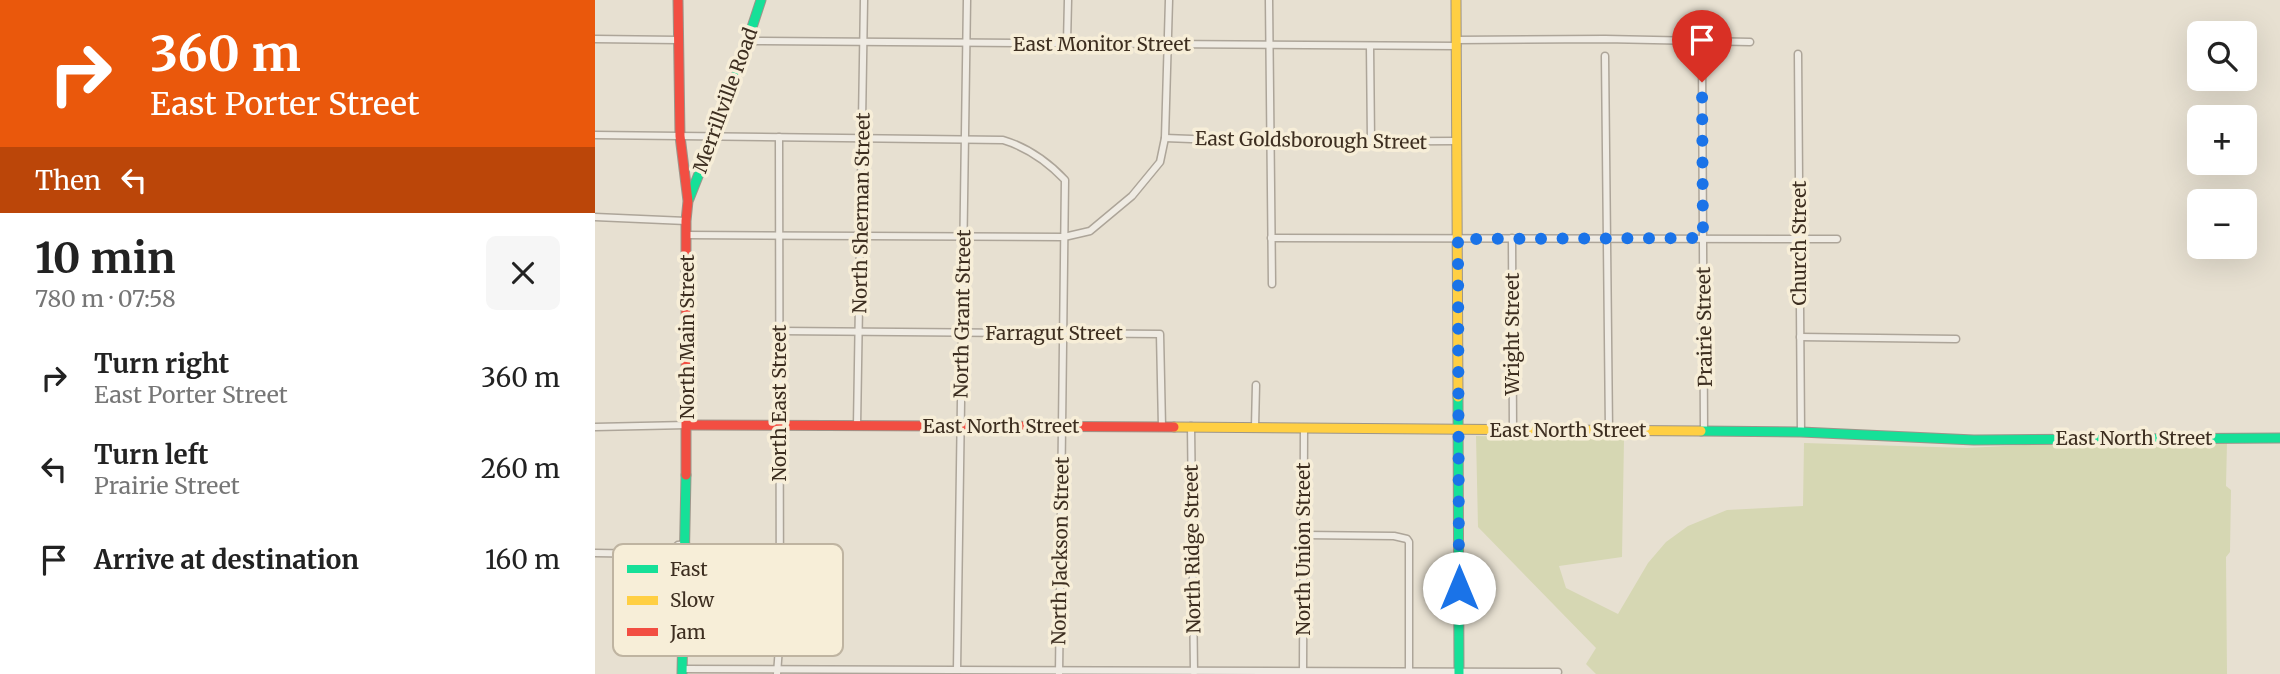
<!DOCTYPE html>
<meta charset="utf-8">
<style>
:root{--surface:#fff;--page:#f6f6f6;--text:#222;--muted:#767676}
body{margin:0;font-family:Merriweather,serif;background:var(--page);color:var(--text);height:100vh;display:flex;flex-direction:column;font-size:26px;white-space:nowrap}
*{box-sizing:border-box;margin:0}
p{font-size:23px;color:var(--muted)}
.icon{flex:none;width:38px;height:38px;fill:none;stroke:currentColor;stroke-width:2;stroke-linecap:round;stroke-linejoin:round}
.map{position:relative;flex:1;overflow:hidden}
.drawer{display:flex;flex-direction:column;background:var(--surface);width:595px}
.drawer>*{flex:none}
.banner{background:#ea580c;color:#fff;overflow:hidden}
.tools{position:absolute;left:1592px;top:21px;display:grid;gap:14px}
.tools a{display:grid;place-items:center;width:70px;height:70px;border-radius:10px;background:var(--surface);box-shadow:0 7px 28px #0002;font-size:35px}
.pin{position:absolute;display:grid;place-items:center;width:60px;height:60px;color:#fff;margin:-72px -30px;border-radius:50% 50% 50% 0;rotate:-45deg;box-shadow:0 0 7px #0007}
.pin .icon{rotate:45deg}
.me{position:absolute;width:77px;margin:-38px;rotate:0deg;stroke-linejoin:round;filter:drop-shadow(0 0 5px #0008)}
.turn{display:flex;align-items:center;gap:24px;height:147px;padding:0 35px;font-size:32px}
.turn .icon{width:91px;height:91px;stroke-width:2.5}
.turn b{display:block;font-size:49px;line-height:60px}
.then{display:flex;align-items:center;height:66px;padding:0 35px;background:#0003;gap:14px;font-size:26px}
.round{display:grid;place-items:center;flex:none;width:74px;height:74px;border-radius:10px;background:var(--page)}
.head{display:flex;align-items:center;justify-content:space-between;height:119px;padding:0 35px}
h1{font-size:42px;font-weight:700;line-height:52px}
ul{padding:0;list-style:none}
li{display:flex;align-items:center;gap:21px;height:91px;padding:0 35px}
li div{flex:1}
li b{display:block;font-size:26px}
li em{font-style:normal}
main{display:flex;flex:1;min-height:0}
.map>svg:first-child{display:block}
</style>
<main>
<section class="drawer">
<div class="banner">
<div class="turn"><svg class="icon" aria-label="right" viewBox="0 0 24 24"><path d="M7 20v-9h11M14 6l5 5-5 5"/></svg><div><b>360 m</b>East Porter Street</div></div>
<div class="then">Then<svg class="icon" aria-label="left" viewBox="0 0 24 24"><path d="M17 20v-9H6M10 6l-5 5 5 5"/></svg></div>
</div>
<div class="head"><div><h1>10 min</h1><p>780 m · 07:58</p></div><a class="round"><svg class="icon" aria-label="close" viewBox="0 0 24 24"><path d="M6 6l12 12M18 6L6 18"/></svg></a></div>
<ul>
<li><svg class="icon" aria-label="right" viewBox="0 0 24 24"><path d="M7 20v-9h11M14 6l5 5-5 5"/></svg><div><b>Turn right</b><p>East Porter Street</p></div><em>360 m</em></li>
<li><svg class="icon" aria-label="left" viewBox="0 0 24 24"><path d="M17 20v-9H6M10 6l-5 5 5 5"/></svg><div><b>Turn left</b><p>Prairie Street</p></div><em>260 m</em></li>
<li><svg class="icon" aria-label="arrive" viewBox="0 0 24 24"><path d="M6 21V4h12l-3 4 3 4H6"/></svg><div><b>Arrive at destination</b></div><em>160 m</em></li>
</ul>
</section>
<div class="map">
<svg width="1685" height="674" viewBox="0 0 1685 674">
<rect width="100%" height="100%" fill="#e7e0d1"/>
<!-- green -->
<polygon fill="#d6d7b3" points="881,436 1029,439 1027,557 964,566 971,588 1023,614 1053,563 1071,542 1093,526 1132,510 1208,506 1209,443 1372,448 1430,445 1595,445 1632,443 1631,486 1636,490 1635,552 1631,557 1632,674 1001,674 991,664 1001,648 883,527"/>
<g fill="none" stroke-linecap="round" stroke-linejoin="round">
<!-- street casing -->
<g stroke="#ada599" stroke-width="9">
<g id="street">
<polyline points="674,0 677,284"/>
<polyline points="0,39 83,40"/>
<polyline points="861,40 1010,39 1155,42"/>
<polyline points="152,41 862,46"/>
<polyline points="472,43 473,0"/>
<polyline points="775,46 776,141"/>
<polyline points="1203,54 1206,432"/>
<polyline points="1010,56 1014,431"/>
<polyline points="1107,56 1109,431"/>
<path d="M0,135l408,5c23,7 45,22 62,40l-6,494"/>
<polyline points="570,138 675,142 862,141"/>
<polyline points="0,217 91,221"/>
<polyline points="91,235 469,237 495,231 537,196 565,162 570,138 574,0"/>
<polyline points="676,238 1242,239"/>
<polyline points="917,238 918,430"/>
<polyline points="184,331 565,334 567,427"/>
<polyline points="1205,337 1361,339"/>
<polyline points="262,426 269,0"/>
<polyline points="596,426 599,672"/>
<polyline points="0,427 92,425"/>
<polyline points="660,427 661,385"/>
<polyline points="709,535 799,536 812,539 814,542 814,674"/>
<polyline points="0,553 184,556"/>
<polyline points="73,554 83,545 91,544"/>
<polyline points="89,669 963,672"/>
<polyline points="362,670 372,0"/>
<polyline points="708,672 709,428"/>
<polyline points="182,674 185,634 184,137"/>
</g>
</g>
<!-- fast casing -->
<g stroke="#9c958a" stroke-width="11">
<g id="fast">
<polyline points="94,199 132,103 166,0"/>
<polyline points="863,397 864,674"/>
<polyline points="1106,431 1206,432 1379,440 1685,438"/>
<polyline points="87,674 91,475"/>
</g>
</g>
<!-- slow casing -->
<g stroke="#9c958a" stroke-width="11">
<g id="slow">
<polyline points="861,0 863,397"/>
<polyline points="579,427 1106,431"/>
</g>
</g>
<!-- jam casing -->
<g stroke="#9c958a" stroke-width="11">
<g id="jam">
<polyline points="83,0 85,136 93,201 91,221 91,475"/>
<polyline points="92,425 579,427"/>
</g>
</g>
<!-- street -->
<use href="#street" stroke="#efebe3" stroke-width="6"/>
<!-- fast -->
<use href="#fast" stroke="#16e098" stroke-width="9"/>
<!-- slow -->
<use href="#slow" stroke="#ffcf43" stroke-width="9"/>
<!-- jam -->
<use href="#jam" stroke="#f24e42" stroke-width="9"/>
</g>
<g fill="none" stroke-linecap="round" stroke-linejoin="round">
<!-- route -->
<polyline stroke="#1a73e8" stroke-width="12" stroke-dasharray="0 21.6" points="864,588 863,239 1108,238 1107,82"/>
</g>
<g text-anchor="middle" stroke-width="7" stroke-linejoin="round" paint-order="stroke">
<!-- street labels -->
<g font-size="19" fill="#3d2e20" stroke="#f7eed8">
<text x="507" y="51">East Monitor Street</text>
<text transform="translate(130 100) rotate(-70)" y="7">Merrillville Road</text>
<text transform="translate(716 140) rotate(1)" y="7">East Goldsborough Street</text>
<text transform="translate(266 213) rotate(-89)" y="7">North Sherman Street</text>
<text transform="translate(1204 243) rotate(-90)" y="7">Church Street</text>
<text transform="translate(367 314) rotate(-89)" y="7">North Grant Street</text>
<text transform="translate(1109 327) rotate(-91)" y="7">Prairie Street</text>
<text x="459" y="340">Farragut Street</text>
<text transform="translate(917 334) rotate(-90)" y="7">Wright Street</text>
<text transform="translate(92 337) rotate(-90)" y="7">North Main Street</text>
<text transform="translate(184 403) rotate(-90)" y="7">North East Street</text>
<text x="406" y="433">East North Street</text>
<text x="973" y="437">East North Street</text>
<text x="1539" y="445">East North Street</text>
<text transform="translate(597 549) rotate(-91)" y="7">North Ridge Street</text>
<text transform="translate(708 549) rotate(-90)" y="7">North Union Street</text>
<text transform="translate(465 551) rotate(-89)" y="7">North Jackson Street</text>
</g>
</g>
<!-- legend -->
<rect x="18" y="544" width="230" height="112" rx="10" fill="#f7eed8" stroke="#bfb4a1" stroke-width="2"/>
<rect x="32" y="565" width="31" height="8" fill="#16e098"/>
<rect x="32" y="596" width="31" height="9" fill="#ffcf43"/>
<rect x="32" y="628" width="31" height="8" fill="#f24e42"/>
<g font-size="19" fill="#3d2e20">
<text x="75" y="576">Fast</text>
<text x="75" y="607">Slow</text>
<text x="75" y="639">Jam</text>
</g>
</svg>
<div class="tools">
<a><svg class="icon" aria-label="search" viewBox="0 0 24 24"><circle cx="10" cy="10" r="6"/><path d="M15 15l6 6"/></svg></a>
<a>+</a>
<a>−</a>
</div>
<div class="pin" style="left:1107px;top:82px;background:#d93025"><svg class="icon" aria-label="arrive" viewBox="0 0 24 24"><path d="M6 21V4h12l-3 4 3 4H6"/></svg></div>
<svg class="me" style="left:864px;top:588px" viewBox="-20 -20 40 40"><circle r="19" fill="#fff"/><path d="M0-13L10 11 0 6-10 11z" fill="#1a73e8"/></svg>
</div>
</main>
